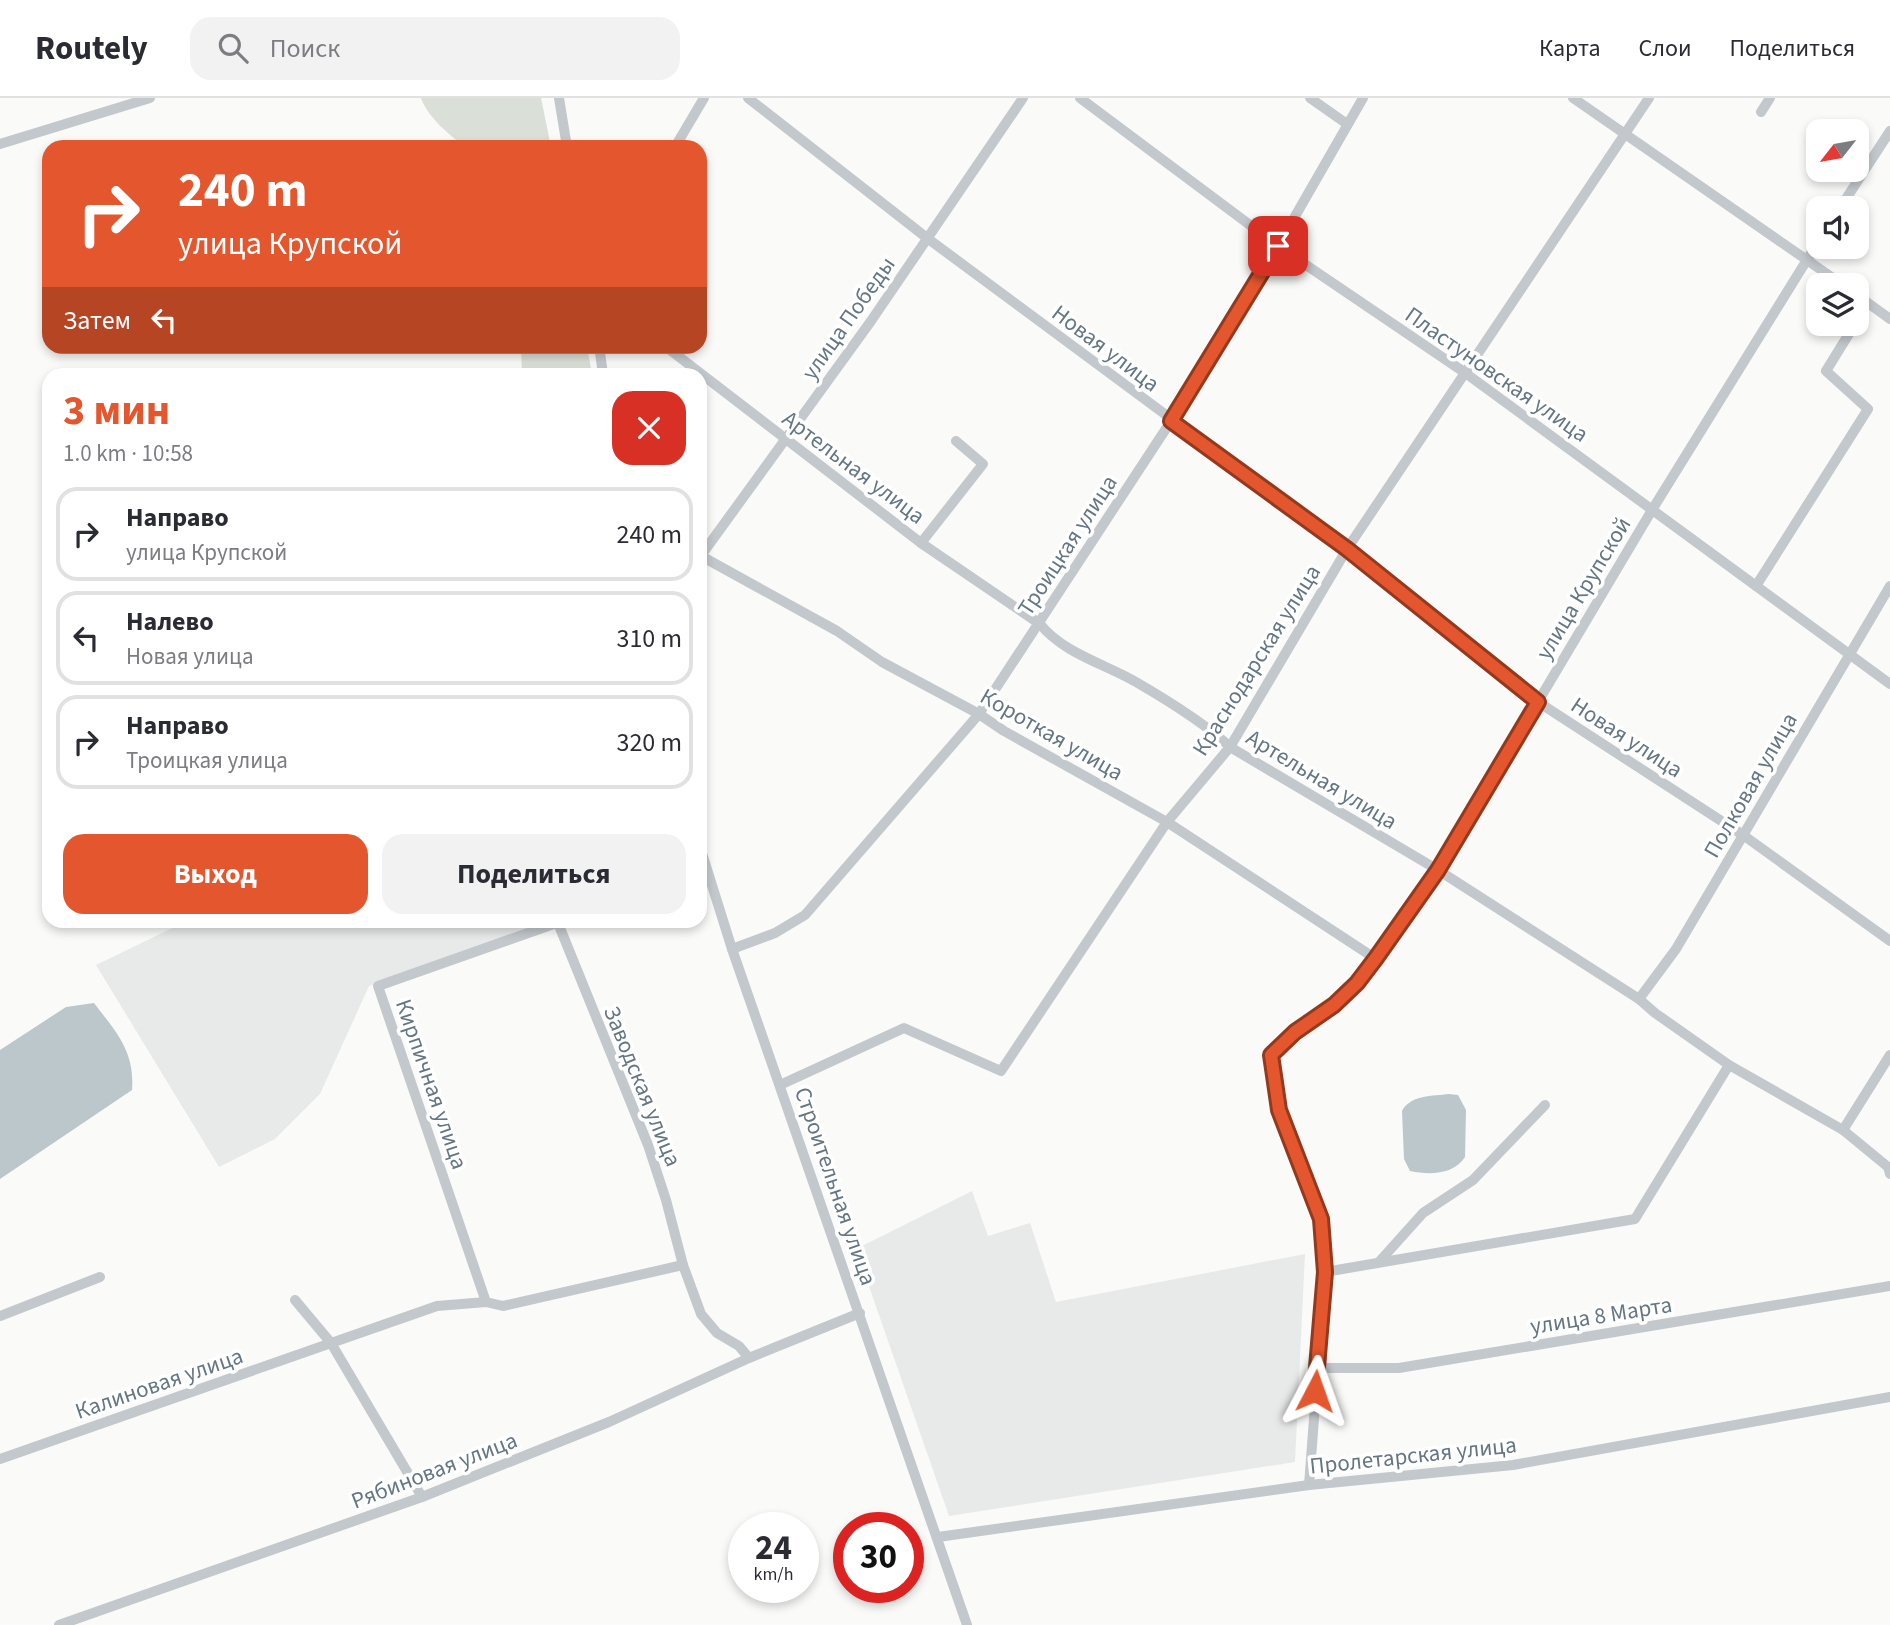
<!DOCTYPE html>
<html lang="ru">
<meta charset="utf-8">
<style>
:root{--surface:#fff;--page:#f2f2f3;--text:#2b2b33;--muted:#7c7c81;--line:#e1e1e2;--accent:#e4572e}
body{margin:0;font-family:"Source Sans 3",sans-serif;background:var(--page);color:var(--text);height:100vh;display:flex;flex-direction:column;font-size:26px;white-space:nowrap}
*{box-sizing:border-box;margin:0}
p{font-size:23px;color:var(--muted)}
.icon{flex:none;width:38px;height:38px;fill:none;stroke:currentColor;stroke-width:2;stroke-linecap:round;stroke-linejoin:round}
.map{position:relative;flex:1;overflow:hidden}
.details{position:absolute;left:42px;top:270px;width:665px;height:560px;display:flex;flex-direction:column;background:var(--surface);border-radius:21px;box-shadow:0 4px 10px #0003}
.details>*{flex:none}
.hud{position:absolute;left:42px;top:42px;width:665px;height:214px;border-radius:21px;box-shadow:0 4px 10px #0003;background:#e4572e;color:#fff;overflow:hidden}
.needle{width:46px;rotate:239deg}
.controls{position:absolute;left:1806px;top:21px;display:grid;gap:14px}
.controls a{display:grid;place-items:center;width:63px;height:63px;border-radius:14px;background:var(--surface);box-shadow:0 4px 10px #0003;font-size:35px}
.speed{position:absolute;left:728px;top:1414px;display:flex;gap:14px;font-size:35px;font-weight:700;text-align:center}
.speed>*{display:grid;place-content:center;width:91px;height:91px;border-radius:50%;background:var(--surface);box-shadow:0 4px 10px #0003;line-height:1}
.speed small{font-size:18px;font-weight:400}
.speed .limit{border:10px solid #d22;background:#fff;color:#111}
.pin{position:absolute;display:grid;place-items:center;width:60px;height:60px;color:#fff;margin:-30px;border-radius:14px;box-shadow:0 4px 10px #0006}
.me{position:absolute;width:77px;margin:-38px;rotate:4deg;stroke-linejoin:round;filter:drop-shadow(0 0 5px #0008)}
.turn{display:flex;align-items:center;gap:24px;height:147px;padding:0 21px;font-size:32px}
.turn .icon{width:91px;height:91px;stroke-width:2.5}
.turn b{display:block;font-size:49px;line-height:60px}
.then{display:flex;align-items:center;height:66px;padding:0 21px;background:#0003;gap:14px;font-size:26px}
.round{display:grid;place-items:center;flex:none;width:74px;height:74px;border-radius:21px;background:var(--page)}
.headline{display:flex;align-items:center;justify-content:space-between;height:119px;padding:0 21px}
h1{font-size:42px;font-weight:700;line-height:52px;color:var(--accent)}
.primary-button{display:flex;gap:14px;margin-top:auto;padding:14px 21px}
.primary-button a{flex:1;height:80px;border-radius:21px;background:var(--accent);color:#fff;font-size:28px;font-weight:700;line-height:80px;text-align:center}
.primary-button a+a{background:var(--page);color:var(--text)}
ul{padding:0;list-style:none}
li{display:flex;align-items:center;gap:21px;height:94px;margin:0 14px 10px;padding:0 7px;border:4px solid var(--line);border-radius:21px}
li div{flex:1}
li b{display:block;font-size:26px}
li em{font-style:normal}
header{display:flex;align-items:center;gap:42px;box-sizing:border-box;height:98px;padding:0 35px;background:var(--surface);border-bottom:2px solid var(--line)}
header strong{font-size:33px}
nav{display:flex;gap:38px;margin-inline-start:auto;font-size:24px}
.search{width:490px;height:63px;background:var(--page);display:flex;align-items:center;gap:18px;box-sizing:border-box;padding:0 24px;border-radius:21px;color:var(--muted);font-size:26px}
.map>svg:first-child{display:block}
</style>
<header>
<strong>Routely</strong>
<div class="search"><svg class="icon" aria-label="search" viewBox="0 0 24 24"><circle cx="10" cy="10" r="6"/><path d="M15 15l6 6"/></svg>Поиск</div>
<nav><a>Карта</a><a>Слои</a><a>Поделиться</a></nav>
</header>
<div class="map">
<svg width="1890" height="1527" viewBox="0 0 1890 1527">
<rect width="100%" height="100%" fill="#fafaf8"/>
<!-- built -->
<g fill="#e8e9e9">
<polygon points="187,823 552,823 369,888 320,996 275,1041 219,1069 96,867"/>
<polygon points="972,1093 988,1138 1030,1125 1056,1204 1305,1156 1295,1364 949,1418 856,1151"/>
</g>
<!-- green -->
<g fill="#dadfd7">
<path d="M421,0h120l10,49h-86c-16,-13 -37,-29 -44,-49z"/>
<polygon points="521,249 587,249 592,276 522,276"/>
</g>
<!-- water -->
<g fill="#bbc7cb">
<path d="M94,905c22,29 41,48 38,87l-132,89v-129l66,-43z"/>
<path d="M1449,996l9,1 8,15 -1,47c-12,18 -35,18 -55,14l-6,-12 -2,-48c8,-16 31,-15 47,-17z"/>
</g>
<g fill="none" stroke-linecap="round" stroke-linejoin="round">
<!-- minor -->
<g stroke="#c3c8cc" stroke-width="10">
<polyline points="559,0 567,49"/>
<polyline points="748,0 927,140 1347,451 1538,604 1743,737 1890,843"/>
<polyline points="1080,0 1278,148 1464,274 1890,586"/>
<polyline points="1310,0 1347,26"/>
<polyline points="1573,0 1843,187"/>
<polyline points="1761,14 1770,0"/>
<polyline points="0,46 150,0"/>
<polyline points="675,49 704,0"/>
<polyline points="1840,110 1890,33"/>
<polyline points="1857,197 1890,221"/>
<polyline points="1857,222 1867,205"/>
<polyline points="599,248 603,276"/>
<path d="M665,248l256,197 119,81c23,29 65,40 96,58 31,18 69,41 94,65l208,123 201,129 16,14 74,52 114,65 45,37 2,7"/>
<polyline points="921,445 983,366 956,343"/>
<polyline points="701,458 837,533 882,564 979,616 1004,633 1167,724 1376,861"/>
<polyline points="700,459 871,223 1023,0"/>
<polyline points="1756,488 1868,311 1826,273 1855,226"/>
<polyline points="700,749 732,851 967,1527"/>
<polyline points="558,825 648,1047 666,1102 683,1167 701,1216 717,1235 739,1248 749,1260"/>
<polyline points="732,851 775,835 805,817 979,616 1171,323 1278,148 1363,0"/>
<polyline points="1639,901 1676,851 1890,488"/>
<polyline points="780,987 904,930 1001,973 1167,724 1230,649 1347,451 1649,0"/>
<polyline points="1843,1032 1890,957"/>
<polyline points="1379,1164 1423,1115 1473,1082 1545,1007"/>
<polyline points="1325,1174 1635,1121 1729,967"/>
<polyline points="295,1202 331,1245 422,1399"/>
<polyline points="486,1204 378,888 565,822"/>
<polyline points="0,1218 100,1179"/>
<polyline points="1317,1270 1399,1270 1890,1188"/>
<polyline points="0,1361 437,1208 486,1204 503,1208 683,1167"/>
<polyline points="1309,1387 1325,1174 1321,1121 1279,1012 1271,957 1295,934 1334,907 1357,885 1438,772 1652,412 1818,144"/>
<polyline points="938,1439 1309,1387 1513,1367 1890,1299"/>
<polyline points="59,1527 422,1399 609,1324 749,1260 860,1215"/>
</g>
</g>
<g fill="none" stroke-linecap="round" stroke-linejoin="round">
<!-- route casing -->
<g stroke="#94391e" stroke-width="18">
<polyline id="route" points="1278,148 1171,323 1347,451 1538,604 1438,772 1376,860 1357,885 1334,907 1295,934 1271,957 1279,1012 1321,1121 1325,1174 1315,1293"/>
</g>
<!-- route -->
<use href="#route" stroke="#e4572e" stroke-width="12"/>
</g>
<g text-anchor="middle" stroke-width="7" stroke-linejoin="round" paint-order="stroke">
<!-- street labels -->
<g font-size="23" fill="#657683" stroke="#fff">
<text transform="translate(848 220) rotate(-55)" y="8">улица Победы</text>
<text transform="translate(1106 250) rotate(37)" y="8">Новая улица</text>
<text transform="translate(1497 276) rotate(35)" y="8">Пластуновская улица</text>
<text transform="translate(854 369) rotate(37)" y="8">Артельная улица</text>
<text transform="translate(1067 447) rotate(-57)" y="8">Троицкая улица</text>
<text transform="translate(1583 490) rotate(-59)" y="8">улица Крупской</text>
<text transform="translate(1256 562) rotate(-58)" y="8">Краснодарская улица</text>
<text transform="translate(1052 636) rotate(30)" y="8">Короткая улица</text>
<text transform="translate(1627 639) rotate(33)" y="8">Новая улица</text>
<text transform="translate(1322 681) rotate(31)" y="8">Артельная улица</text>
<text transform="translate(1750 687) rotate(-60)" y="8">Полковая улица</text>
<text transform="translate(432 986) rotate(71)" y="8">Кирпичная улица</text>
<text transform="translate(643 988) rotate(68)" y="8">Заводская улица</text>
<text transform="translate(836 1088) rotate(71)" y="8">Строительная улица</text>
<text transform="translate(1601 1217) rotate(-9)" y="8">улица 8 Марта</text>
<text transform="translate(159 1285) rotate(-19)" y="8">Калиновая улица</text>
<text transform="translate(1413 1357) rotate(-6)" y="8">Пролетарская улица</text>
<text transform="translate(434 1372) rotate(-21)" y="8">Рябиновая улица</text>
</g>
</g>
</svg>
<div class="controls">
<a><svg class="needle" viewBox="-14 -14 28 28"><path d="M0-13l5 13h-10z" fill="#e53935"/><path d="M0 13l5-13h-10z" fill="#7c7c81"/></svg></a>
<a><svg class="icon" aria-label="sound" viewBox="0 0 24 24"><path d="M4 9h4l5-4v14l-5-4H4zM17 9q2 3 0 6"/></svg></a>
<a><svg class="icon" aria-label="layers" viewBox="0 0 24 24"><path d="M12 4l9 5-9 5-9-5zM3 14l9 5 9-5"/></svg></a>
</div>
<div class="speed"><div>24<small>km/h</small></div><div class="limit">30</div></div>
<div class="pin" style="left:1278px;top:148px;background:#d93025"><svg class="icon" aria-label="arrive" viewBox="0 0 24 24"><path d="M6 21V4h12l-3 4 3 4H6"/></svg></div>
<svg class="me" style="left:1315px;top:1293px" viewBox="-20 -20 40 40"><path d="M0-17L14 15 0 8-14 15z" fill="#e4572e" stroke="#fff" stroke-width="4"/></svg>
<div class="hud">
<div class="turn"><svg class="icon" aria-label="right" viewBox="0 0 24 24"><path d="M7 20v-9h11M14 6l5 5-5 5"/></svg><div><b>240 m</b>улица Крупской</div></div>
<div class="then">Затем<svg class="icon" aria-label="left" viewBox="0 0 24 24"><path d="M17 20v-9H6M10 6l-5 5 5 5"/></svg></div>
</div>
<section class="details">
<div class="headline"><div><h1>3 мин</h1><p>1.0 km · 10:58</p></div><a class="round" style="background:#d93025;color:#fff"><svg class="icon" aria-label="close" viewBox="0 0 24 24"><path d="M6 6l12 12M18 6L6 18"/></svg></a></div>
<ul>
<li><svg class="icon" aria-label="right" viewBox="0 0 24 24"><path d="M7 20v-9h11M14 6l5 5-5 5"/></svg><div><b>Направо</b><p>улица Крупской</p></div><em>240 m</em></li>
<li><svg class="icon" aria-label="left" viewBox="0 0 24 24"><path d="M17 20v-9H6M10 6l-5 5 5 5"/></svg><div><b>Налево</b><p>Новая улица</p></div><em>310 m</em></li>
<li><svg class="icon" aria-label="right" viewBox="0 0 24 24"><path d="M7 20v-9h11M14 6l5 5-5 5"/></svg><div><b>Направо</b><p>Троицкая улица</p></div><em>320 m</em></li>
</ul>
<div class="primary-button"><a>Выход</a><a>Поделиться</a></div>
</section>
</div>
